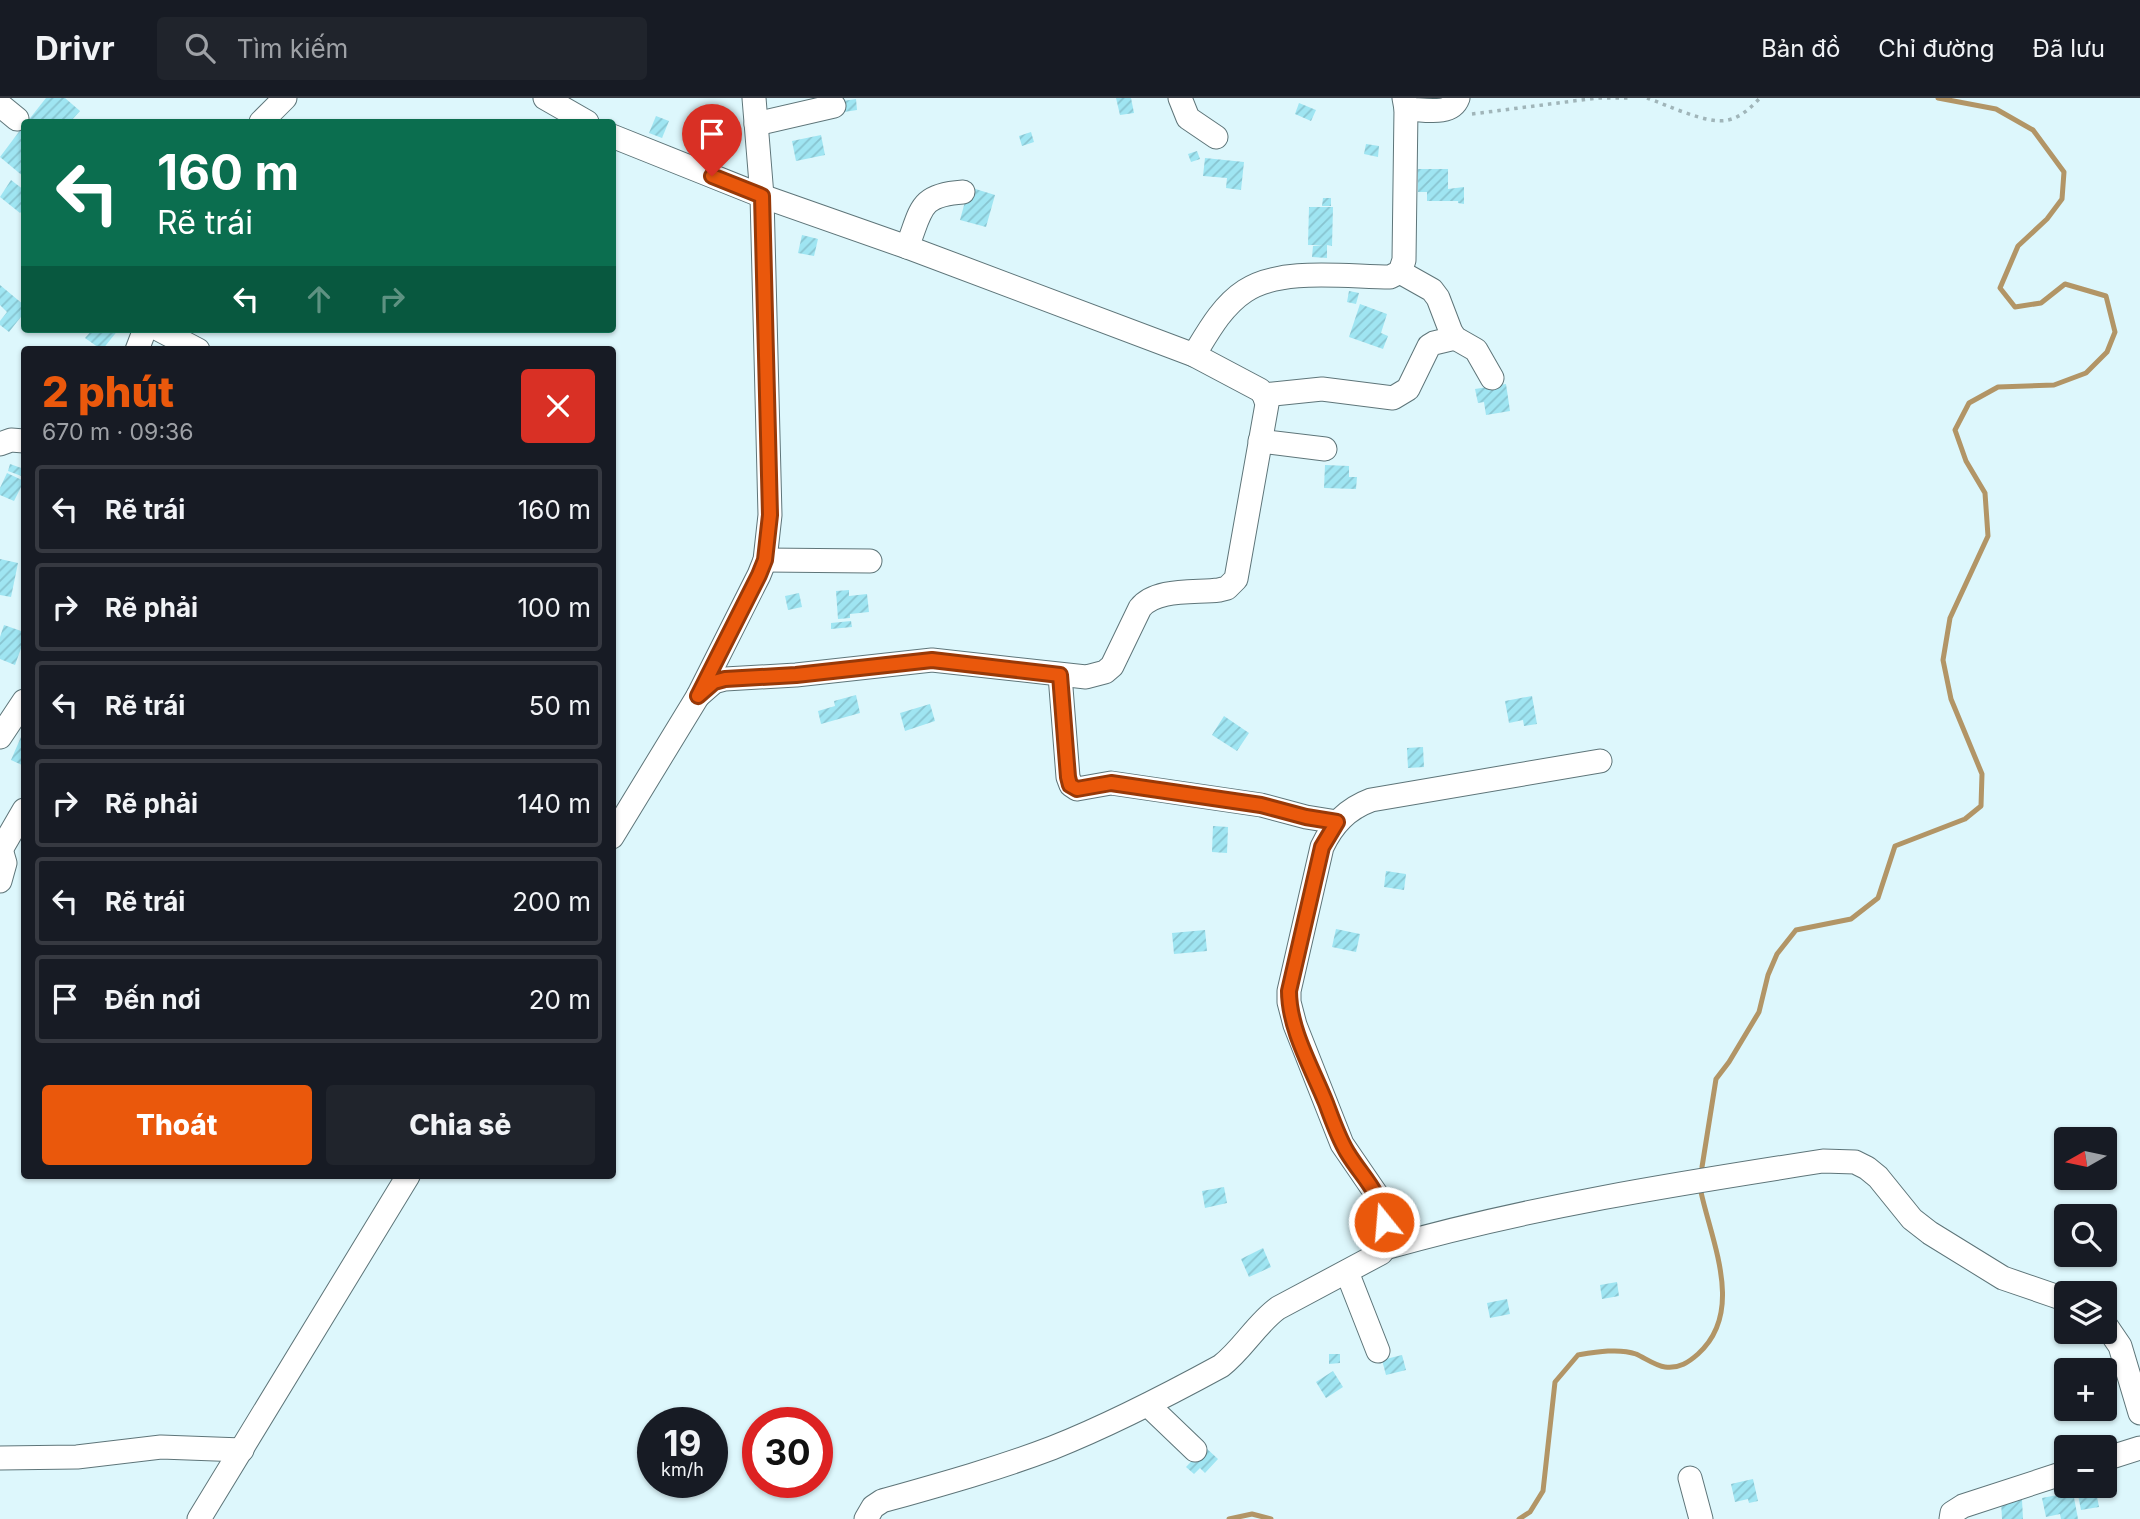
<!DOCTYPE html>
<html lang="vi">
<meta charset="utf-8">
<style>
:root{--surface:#171b24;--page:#20242c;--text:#f1f3f6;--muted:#9ea1a6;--line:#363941;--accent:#ea580c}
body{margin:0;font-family:Inter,sans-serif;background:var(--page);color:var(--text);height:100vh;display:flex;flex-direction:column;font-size:26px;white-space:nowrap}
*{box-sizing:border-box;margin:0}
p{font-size:23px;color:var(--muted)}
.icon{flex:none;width:38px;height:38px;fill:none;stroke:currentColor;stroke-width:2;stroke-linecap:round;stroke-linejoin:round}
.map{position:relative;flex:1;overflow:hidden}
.side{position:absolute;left:21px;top:248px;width:595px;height:833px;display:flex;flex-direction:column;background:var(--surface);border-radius:7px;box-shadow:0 2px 5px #0004}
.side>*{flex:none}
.top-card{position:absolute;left:21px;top:21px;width:595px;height:214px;border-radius:7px;box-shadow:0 2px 5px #0004;background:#0b6e4f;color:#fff;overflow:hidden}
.needle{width:46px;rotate:261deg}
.controls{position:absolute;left:2054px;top:1029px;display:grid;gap:14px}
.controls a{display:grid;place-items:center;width:63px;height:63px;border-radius:7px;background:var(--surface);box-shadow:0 2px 5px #0004;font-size:35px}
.speed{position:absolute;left:637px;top:1309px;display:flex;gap:14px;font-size:35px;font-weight:700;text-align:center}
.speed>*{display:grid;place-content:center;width:91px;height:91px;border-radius:50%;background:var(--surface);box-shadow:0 2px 5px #0004;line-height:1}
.speed small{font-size:18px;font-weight:400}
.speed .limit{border:10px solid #d22;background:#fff;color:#111}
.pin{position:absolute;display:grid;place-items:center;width:60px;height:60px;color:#fff;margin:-72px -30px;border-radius:50% 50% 50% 0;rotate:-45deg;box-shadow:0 0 7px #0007}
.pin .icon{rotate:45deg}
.me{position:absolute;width:77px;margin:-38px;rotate:343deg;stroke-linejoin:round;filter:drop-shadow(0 0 5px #0008)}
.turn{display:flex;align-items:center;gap:24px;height:147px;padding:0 21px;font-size:32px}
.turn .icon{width:91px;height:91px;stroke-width:2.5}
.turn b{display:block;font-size:49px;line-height:60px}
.lanes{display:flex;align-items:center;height:66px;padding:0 21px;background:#0003;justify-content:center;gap:35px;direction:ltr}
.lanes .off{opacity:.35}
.round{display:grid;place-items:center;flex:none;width:74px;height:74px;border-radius:7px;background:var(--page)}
.summary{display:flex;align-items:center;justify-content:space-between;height:119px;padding:0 21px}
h1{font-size:42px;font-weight:800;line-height:52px;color:var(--accent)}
.cta{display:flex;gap:14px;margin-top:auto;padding:14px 21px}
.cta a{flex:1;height:80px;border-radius:7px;background:var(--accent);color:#fff;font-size:28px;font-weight:800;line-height:80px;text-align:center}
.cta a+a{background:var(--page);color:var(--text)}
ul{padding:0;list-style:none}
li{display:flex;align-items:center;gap:21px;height:88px;margin:0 14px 10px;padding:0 7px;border:4px solid var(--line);border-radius:7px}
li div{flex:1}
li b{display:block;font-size:26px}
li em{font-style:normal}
header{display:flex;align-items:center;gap:42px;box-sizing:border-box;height:98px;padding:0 35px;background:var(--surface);border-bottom:2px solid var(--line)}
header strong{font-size:33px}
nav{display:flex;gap:38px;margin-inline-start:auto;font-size:24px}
.search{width:490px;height:63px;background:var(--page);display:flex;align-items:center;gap:18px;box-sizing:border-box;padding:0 24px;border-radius:7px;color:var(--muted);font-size:26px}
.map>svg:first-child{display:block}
</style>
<header>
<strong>Drivr</strong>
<div class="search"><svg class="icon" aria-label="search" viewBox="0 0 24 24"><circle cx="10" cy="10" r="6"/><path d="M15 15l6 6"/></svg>Tìm kiếm</div>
<nav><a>Bản đồ</a><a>Chỉ đường</a><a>Đã lưu</a></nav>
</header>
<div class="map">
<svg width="2140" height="1421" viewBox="0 0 2140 1421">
<defs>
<pattern id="building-hatch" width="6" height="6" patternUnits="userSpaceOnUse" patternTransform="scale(1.75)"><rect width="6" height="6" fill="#9fe5f2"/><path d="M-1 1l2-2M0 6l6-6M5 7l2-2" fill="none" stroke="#88c4d0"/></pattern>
</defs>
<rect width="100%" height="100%" fill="#ddf7fc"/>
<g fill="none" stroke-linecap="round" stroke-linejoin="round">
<!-- stream -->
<g stroke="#b29566" stroke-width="5">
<polyline points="1702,1069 1716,981 1729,964 1759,914 1768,877 1777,856 1796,832 1851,821 1878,800 1895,748 1965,721 1981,708 1982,676 1951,601 1943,562 1950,520 1988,438 1985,395 1966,363 1955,332 1969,305 1998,289 2054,287 2086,275 2107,254 2115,234 2106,198 2065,186 2041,205 2015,209 2000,190 2018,148 2047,121 2062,101 2064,74 2033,32 1996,11 1938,0"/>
<polyline points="1229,1421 1252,1416 1271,1421"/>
<path d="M1519,1421l11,-7 13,-21 12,-109 23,-27c18,-3 41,-7 58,-1 9,4 20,12 29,13 14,2 24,-5 33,-13 47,-42 14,-111 3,-162"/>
</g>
</g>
<!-- building -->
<g fill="url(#building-hatch)">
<polygon points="46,0 65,0 80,13 70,24 27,24"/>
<polygon points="1116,0 1131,0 1134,15 1120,17"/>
<polygon points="856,1 857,12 844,14 843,3"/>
<polygon points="1299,5 1316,12 1311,23 1295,16"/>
<polygon points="656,18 669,23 662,40 649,35"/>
<polygon points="706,21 725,27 716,55 697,50"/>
<polygon points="24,27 24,79 0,59"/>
<polygon points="1031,34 1034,44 1022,48 1019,38"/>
<polygon points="821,37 825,57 796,63 792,43"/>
<polygon points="1366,46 1379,48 1378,59 1364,56"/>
<polygon points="1197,53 1200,61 1191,64 1188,56"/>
<polygon points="1205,60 1244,64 1241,92 1226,90 1227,80 1203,78"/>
<polygon points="1418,71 1448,71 1448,91 1464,89 1464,106 1458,105 1458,103 1427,103 1427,94 1418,94"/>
<polygon points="11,82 24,92 24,110 20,115 0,99"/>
<polygon points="969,89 995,97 986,129 960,122"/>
<polygon points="1323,100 1331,100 1331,108 1322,108"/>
<polygon points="1309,109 1333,109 1332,148 1327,147 1327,160 1312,159 1313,148 1323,147 1308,147"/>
<polygon points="802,137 818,141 814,158 798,155"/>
<polygon points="0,187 24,207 24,215 9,234 0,227 0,223 7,214 0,207"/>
<polygon points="1349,193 1359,195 1356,206 1347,204"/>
<polygon points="1360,206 1387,216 1381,235 1388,238 1383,251 1349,239"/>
<polygon points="93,231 119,231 102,252 85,240"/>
<polygon points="1506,286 1510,313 1486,317 1484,304 1478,305 1475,291"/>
<polygon points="10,366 24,371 24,379 8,373"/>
<polygon points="1325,367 1349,368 1349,379 1357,379 1356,391 1324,390"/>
<polygon points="7,375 24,383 14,403 0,397 0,390"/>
<polygon points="0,461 18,465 11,499 0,497"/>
<polygon points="849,492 849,498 867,496 869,514 850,516 850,520 838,521 836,493"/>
<polygon points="799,495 802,509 788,512 785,498"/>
<polygon points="851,523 852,529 831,531 831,525"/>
<polygon points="4,527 24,534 24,542 15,567 0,561 0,539"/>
<polygon points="856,597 860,615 821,626 818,613 835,608 834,603"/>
<polygon points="1532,598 1537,626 1524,628 1523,622 1509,625 1505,603"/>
<polygon points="930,606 935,623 905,633 900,615"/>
<polygon points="1224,618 1249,635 1237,653 1212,637"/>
<polygon points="24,632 24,668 11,662"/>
<polygon points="1423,649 1424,669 1408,670 1407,650"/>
<polygon points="1213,728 1228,729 1227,755 1212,754"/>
<polygon points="1386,773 1406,776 1404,792 1384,789"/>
<polygon points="1336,831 1360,836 1356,854 1332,849"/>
<polygon points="1205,832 1207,853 1174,856 1172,835"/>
<polygon points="1224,1089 1227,1105 1205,1110 1202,1093"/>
<polygon points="1263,1150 1271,1169 1249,1179 1241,1161"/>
<polygon points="1617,1184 1619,1198 1602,1201 1600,1187"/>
<polygon points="1507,1201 1510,1216 1490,1220 1487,1205"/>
<polygon points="1329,1256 1340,1256 1340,1265 1329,1266"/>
<polygon points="1402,1257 1406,1272 1386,1277 1382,1262"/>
<polygon points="1333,1273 1343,1289 1326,1300 1316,1284"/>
<polygon points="1205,1349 1218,1361 1205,1375 1200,1370 1194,1376 1186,1369"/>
<polygon points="1753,1381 1758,1403 1749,1405 1748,1401 1735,1404 1731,1386"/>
<polygon points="2096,1393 2099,1409 2081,1412 2078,1397"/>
<polygon points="2073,1394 2078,1421 2061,1421 2060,1416 2046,1419 2042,1400"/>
<polygon points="2022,1402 2023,1421 2002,1421 2001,1403"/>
</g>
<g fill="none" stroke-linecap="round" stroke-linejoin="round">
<!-- minor casing -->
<g stroke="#5e7579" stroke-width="25">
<g id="minor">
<polyline points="545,0 587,24"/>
<polyline points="1180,0 1188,20 1216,39"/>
<polyline points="0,7 17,21"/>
<path d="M1406,11c16,0 45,8 52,-11"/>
<polyline points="261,24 285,0"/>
<polyline points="756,26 834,8"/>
<path d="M612,38l150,60 145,51 287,108 66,35 4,5 3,9 -31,175 -9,9 -8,2c-24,3 -63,-2 -79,18l-28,58 -7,6 -19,5 -154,-17 -136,15 -71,4 -11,3 -16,14"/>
<path d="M907,149c15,-37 11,-52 56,-55"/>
<polyline points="1400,174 1432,192 1438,200 1451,234 1455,240 1476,252 1492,280"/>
<polyline points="158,231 198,252"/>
<polyline points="137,252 145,231"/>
<path d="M1194,257c14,-23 28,-49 51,-64 36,-24 102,-14 145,-14l10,-5 4,-12 2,-151 -2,-11"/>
<polyline points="1264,297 1322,291 1393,300 1408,291 1429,248 1434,245 1455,240"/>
<polyline points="1260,343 1325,351"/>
<polyline points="0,346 11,342 24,343"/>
<polyline points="765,462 870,463"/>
<polyline points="1060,577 1068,679 1071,687 1077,691 1111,685 1261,707 1306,719 1337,724"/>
<polyline points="0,639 24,603"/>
<polyline points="612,739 698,598 759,477 765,462 770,417 762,98 754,0"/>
<polyline points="0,748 5,765 0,783"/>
<polyline points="2,750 24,712"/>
<path d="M1385,1150c144,-41 290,-64 438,-87l32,1 12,6 11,9 34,42 18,14 73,45 64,22"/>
<polyline points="1347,1174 1378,1253"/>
<polyline points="2105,1226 2120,1248 2140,1315"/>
<polyline points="1148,1307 1195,1352"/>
<polyline points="0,1360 77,1359 161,1349 242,1352"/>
<polyline points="2105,1361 2140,1350"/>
<polyline points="1690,1380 1701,1421"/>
<polyline points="199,1421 408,1078"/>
<path d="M866,1421l7,-12 9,-6c57,-16 115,-32 170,-53 58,-23 114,-52 169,-82 22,-17 35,-42 57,-58l103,-55 4,-5 2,-11 -8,-39 -37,-54 -47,-119 -6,-23v-11l33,-144c11,-23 25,-38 49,-47l229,-39"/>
<polyline points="1951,1421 1952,1415 1963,1408 2067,1374"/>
</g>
</g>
<!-- path -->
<g stroke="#a0b5b9" stroke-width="3.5" stroke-dasharray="3.5 5" stroke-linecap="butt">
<path d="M1647,0c20,7 61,27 81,22 14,-3 23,-13 32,-22"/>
<polyline points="1472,16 1597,0 1630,0"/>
</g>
<!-- minor -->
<use href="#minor" stroke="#fff" stroke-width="23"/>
</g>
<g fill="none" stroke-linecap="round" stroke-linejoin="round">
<!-- route casing -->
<g stroke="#983908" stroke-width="18">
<path id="route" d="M712,78l50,20 8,319 -5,45 -6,15 -61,121 16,-14 11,-3 71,-4 136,-15 128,15 8,102 2,8 7,4 34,-6 150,22 45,12 31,5 -15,25 -33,144c0,38 23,77 37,112 6,16 12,34 21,49 17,28 31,35 37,70"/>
</g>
<!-- route -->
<use href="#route" stroke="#ea580c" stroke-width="12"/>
</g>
</svg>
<div class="controls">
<a><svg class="needle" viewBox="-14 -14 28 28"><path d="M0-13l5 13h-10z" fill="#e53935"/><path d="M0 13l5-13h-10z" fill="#9ea1a6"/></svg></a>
<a><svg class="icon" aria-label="search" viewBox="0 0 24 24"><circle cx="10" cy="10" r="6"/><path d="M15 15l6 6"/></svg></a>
<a><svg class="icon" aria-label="layers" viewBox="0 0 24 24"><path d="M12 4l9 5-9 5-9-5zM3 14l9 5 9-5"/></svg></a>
<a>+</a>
<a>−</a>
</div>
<div class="speed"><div>19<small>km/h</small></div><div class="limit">30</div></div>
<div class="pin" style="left:712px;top:78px;background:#d93025"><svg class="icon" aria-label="arrive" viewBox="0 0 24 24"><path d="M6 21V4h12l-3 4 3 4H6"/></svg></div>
<svg class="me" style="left:1384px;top:1124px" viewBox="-20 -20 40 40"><circle r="17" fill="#ea580c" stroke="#fff" stroke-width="3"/><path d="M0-11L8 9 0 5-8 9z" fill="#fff"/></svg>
<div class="top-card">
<div class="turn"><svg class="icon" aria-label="left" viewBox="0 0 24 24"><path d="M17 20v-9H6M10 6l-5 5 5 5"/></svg><div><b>160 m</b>Rẽ trái</div></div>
<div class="lanes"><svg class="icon" aria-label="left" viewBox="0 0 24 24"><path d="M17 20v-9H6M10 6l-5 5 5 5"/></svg><svg class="icon off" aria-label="ahead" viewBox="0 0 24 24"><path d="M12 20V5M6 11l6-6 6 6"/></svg><svg class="icon off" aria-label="right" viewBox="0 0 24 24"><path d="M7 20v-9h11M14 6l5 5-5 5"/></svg></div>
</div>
<section class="side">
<div class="summary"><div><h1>2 phút</h1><p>670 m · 09:36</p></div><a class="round" style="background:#d93025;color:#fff"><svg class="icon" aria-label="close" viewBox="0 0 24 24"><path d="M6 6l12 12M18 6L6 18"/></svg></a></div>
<ul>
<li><svg class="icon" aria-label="left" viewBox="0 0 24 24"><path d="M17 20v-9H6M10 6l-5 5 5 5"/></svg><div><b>Rẽ trái</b></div><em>160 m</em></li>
<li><svg class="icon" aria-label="right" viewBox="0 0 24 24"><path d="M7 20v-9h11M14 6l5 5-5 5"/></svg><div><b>Rẽ phải</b></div><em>100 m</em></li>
<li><svg class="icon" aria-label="left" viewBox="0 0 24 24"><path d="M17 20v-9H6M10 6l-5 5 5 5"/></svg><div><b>Rẽ trái</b></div><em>50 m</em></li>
<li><svg class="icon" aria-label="right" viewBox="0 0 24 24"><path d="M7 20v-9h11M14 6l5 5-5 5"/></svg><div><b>Rẽ phải</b></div><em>140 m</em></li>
<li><svg class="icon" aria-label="left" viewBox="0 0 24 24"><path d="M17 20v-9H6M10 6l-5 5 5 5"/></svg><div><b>Rẽ trái</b></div><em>200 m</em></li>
<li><svg class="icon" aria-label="arrive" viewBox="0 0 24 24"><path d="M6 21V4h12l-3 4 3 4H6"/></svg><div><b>Đến nơi</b></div><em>20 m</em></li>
</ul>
<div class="cta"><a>Thoát</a><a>Chia sẻ</a></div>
</section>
</div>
